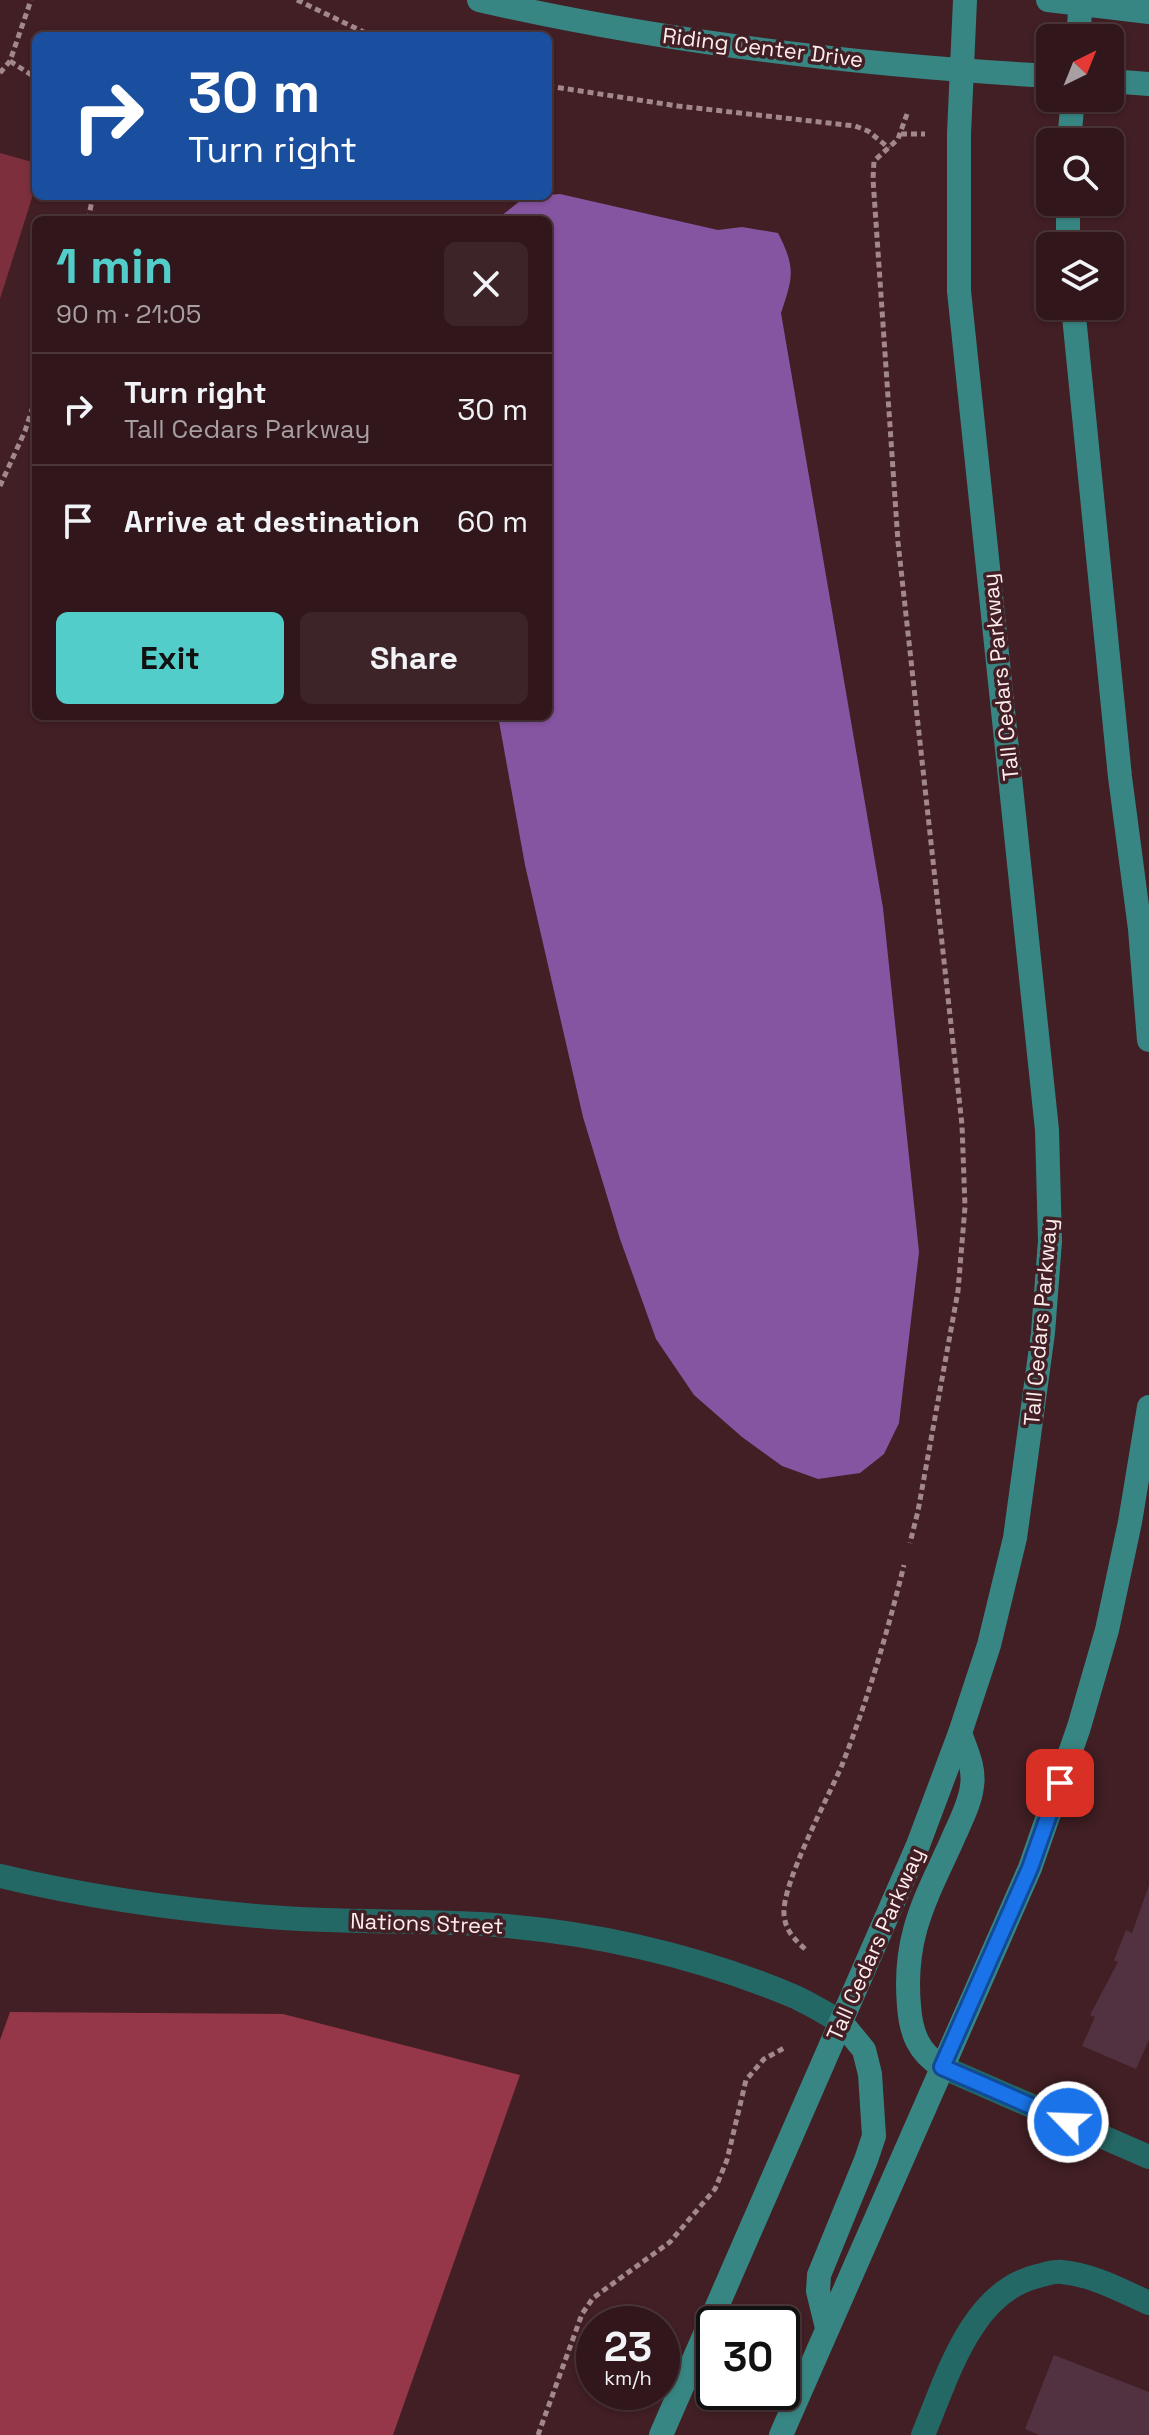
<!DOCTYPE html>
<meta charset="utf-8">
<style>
:root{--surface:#31171b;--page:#3d2428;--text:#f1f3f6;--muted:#a89fa3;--line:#4c363a;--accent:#53cdc9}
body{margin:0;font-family:"Space Grotesk",sans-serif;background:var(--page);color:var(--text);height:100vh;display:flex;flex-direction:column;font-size:30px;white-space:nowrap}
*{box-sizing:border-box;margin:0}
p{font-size:26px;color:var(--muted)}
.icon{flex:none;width:44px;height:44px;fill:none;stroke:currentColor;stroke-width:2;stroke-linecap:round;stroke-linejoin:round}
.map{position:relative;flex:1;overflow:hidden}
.details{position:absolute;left:32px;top:216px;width:520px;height:504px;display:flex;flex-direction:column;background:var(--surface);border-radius:12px;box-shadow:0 2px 6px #0004,0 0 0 2px var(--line)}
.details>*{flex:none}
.hud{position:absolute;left:32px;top:32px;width:520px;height:168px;border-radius:12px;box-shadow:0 2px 6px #0004,0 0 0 2px var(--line);background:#1a4fa0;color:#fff;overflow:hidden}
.needle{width:52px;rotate:43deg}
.fabs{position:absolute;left:1036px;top:24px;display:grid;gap:16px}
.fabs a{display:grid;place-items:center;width:88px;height:88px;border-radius:12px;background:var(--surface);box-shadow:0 2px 6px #0004,0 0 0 2px var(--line);font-size:40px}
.speed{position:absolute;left:576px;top:2306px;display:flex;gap:16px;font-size:40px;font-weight:700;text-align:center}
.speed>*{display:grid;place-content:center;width:104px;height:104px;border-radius:50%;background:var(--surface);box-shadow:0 2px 6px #0004,0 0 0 2px var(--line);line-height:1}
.speed small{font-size:20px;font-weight:400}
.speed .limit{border:4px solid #111;border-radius:12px;background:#fff;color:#111}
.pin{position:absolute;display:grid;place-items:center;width:68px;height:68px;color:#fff;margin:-34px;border-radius:16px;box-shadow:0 4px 12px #0006}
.me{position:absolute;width:88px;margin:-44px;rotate:294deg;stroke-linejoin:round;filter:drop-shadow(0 0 6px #0008)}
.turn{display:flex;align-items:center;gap:28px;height:168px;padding:0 24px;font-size:36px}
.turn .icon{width:104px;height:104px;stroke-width:2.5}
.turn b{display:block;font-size:56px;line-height:68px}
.round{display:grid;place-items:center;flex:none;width:84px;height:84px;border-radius:12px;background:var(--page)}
.headline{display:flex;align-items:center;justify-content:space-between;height:136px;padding:0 24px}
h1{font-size:48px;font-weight:700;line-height:60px;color:var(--accent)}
.button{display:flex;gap:16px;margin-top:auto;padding:16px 24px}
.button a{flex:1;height:92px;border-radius:12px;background:var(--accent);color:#111;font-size:32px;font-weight:700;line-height:92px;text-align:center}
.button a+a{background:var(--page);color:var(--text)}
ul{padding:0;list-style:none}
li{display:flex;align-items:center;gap:24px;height:112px;padding:0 24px;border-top:2px solid var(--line)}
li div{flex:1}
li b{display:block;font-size:30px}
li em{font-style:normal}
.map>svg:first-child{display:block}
</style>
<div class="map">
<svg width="1149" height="2435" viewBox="0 0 1149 2435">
<rect width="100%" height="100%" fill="#411f24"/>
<!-- green -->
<polygon fill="#7d2f3d" points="0,153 36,163 36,185 0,299"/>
<!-- forest -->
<polygon fill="#953748" points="10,2012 283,2014 520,2075 393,2435 0,2435 0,2040"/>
<!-- water -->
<path fill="#8655a2" d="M560,194l158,36 24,-3 36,6c18,35 15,44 3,80l102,595 36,344 -20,171 -15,31 -24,19 -42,6 -36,-13 -40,-29 -48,-42 -38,-56 -36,-100 -37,-122 -58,-252 -27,-149h50v-496h-49l2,-4 24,-19z"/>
<!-- building -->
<g fill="#523140">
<polygon points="1149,1885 1149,2040 1136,2069 1082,2046 1095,2017 1090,2015 1118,1962 1114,1960 1126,1930 1132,1933"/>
<polygon points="1054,2355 1149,2392 1149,2435 1039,2435 1025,2429"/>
</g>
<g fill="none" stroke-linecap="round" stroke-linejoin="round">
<!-- path -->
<g stroke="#a2888b" stroke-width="5" stroke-dasharray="6 4" stroke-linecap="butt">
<polyline points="297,0 372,36"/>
<polyline points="10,61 36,78"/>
<polyline points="0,73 10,61 31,0"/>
<polyline points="548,86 678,106 855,126 868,131 889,148"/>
<polyline points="907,114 898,139 874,161 873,179 898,542 962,1125 965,1207 958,1291 918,1511 910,1543"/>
<polyline points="901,134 925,134"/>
<polyline points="88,220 93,196"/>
<polyline points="0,486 25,431 36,397"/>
<path d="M805,1949c-11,-10 -20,-19 -21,-35 -2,-31 44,-116 58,-149 26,-66 45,-131 62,-200"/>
<polyline points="538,2435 582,2314 593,2298 670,2242 715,2189 727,2160 746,2080 764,2059 786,2047"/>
</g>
<!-- street -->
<g stroke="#246866" stroke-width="24">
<path d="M0,1876c87,21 180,34 269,41 71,6 142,3 212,7 106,7 214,31 312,72 16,7 32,17 48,26"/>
<polyline points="942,2067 1149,2157"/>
<path d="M923,2435c24,-56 47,-143 115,-159 8,-2 16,-5 24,-4 31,3 58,18 87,31"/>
</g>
<!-- secondary -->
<g stroke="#388683" stroke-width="24">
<path d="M479,0c187,43 380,65 571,76"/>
<polyline points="1048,0 1149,12"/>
<polyline points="1078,38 1081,0"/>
<polyline points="1110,81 1149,84"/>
<polyline points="1069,142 1073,98"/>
<polyline points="1068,202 1068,246"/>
<polyline points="1073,306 1120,777 1140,929 1149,1040"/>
<path d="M942,2067c-24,-15 -31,-34 -33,-61 -6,-68 15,-104 42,-163 7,-17 19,-38 21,-57 3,-18 -6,-36 -12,-53"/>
<polyline points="827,2328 818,2291 819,2275 866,2160 874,2136 870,2074 864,2050 841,2022"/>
<polyline points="661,2435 918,1845 960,1733 989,1645 1015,1538 1043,1333 1050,1241 1047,1130 959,291 959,134 965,0"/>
<polyline points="781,2435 1030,1868 1079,1727 1107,1630 1130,1522 1149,1407"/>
</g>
</g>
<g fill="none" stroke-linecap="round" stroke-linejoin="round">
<!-- route casing -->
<g stroke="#114b97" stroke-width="20">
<polyline id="route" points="1060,1783 1030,1868 942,2067 1068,2122"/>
</g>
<!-- route -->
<use href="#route" stroke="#1a73e8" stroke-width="14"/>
</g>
<g text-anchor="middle" stroke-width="7" stroke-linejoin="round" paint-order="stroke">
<!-- street labels -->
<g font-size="22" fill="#feebec" stroke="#411f24">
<text transform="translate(763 47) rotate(7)" y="8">Riding Center Drive</text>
<text transform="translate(1000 677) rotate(-96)" y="8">Tall Cedars Parkway</text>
<text transform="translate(1040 1322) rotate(-85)" y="8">Tall Cedars Parkway</text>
<text transform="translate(427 1923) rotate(2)" y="8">Nations Street</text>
<text transform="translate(875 1944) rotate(-66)" y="8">Tall Cedars Parkway</text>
</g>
</g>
</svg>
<div class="fabs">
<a><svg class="needle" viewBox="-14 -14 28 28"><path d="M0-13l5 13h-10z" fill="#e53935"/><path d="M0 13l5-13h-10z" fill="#a89fa3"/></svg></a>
<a><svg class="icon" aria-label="search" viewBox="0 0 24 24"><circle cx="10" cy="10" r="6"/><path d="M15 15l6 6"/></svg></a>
<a><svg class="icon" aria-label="layers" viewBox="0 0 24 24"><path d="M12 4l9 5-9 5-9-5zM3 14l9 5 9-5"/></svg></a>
</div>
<div class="speed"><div>23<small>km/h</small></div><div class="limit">30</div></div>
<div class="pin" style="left:1060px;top:1783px;background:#d93025"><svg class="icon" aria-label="arrive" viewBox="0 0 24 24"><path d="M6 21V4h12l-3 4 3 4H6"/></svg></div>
<svg class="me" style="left:1068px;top:2122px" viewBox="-20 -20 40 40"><circle r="17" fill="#1a73e8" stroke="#fff" stroke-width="3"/><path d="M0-11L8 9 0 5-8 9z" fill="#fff"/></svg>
<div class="hud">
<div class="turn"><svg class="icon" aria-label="right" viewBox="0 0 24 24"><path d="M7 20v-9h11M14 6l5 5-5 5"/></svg><div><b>30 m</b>Turn right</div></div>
</div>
<section class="details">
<div class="headline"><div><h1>1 min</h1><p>90 m · 21:05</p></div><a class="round"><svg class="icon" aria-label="close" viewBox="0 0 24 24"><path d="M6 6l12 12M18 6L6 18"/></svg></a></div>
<ul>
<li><svg class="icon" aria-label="right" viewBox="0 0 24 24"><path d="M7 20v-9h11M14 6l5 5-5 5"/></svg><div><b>Turn right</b><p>Tall Cedars Parkway</p></div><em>30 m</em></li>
<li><svg class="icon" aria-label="arrive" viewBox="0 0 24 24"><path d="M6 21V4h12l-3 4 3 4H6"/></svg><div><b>Arrive at destination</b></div><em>60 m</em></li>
</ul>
<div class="button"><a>Exit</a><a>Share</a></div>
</section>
</div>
